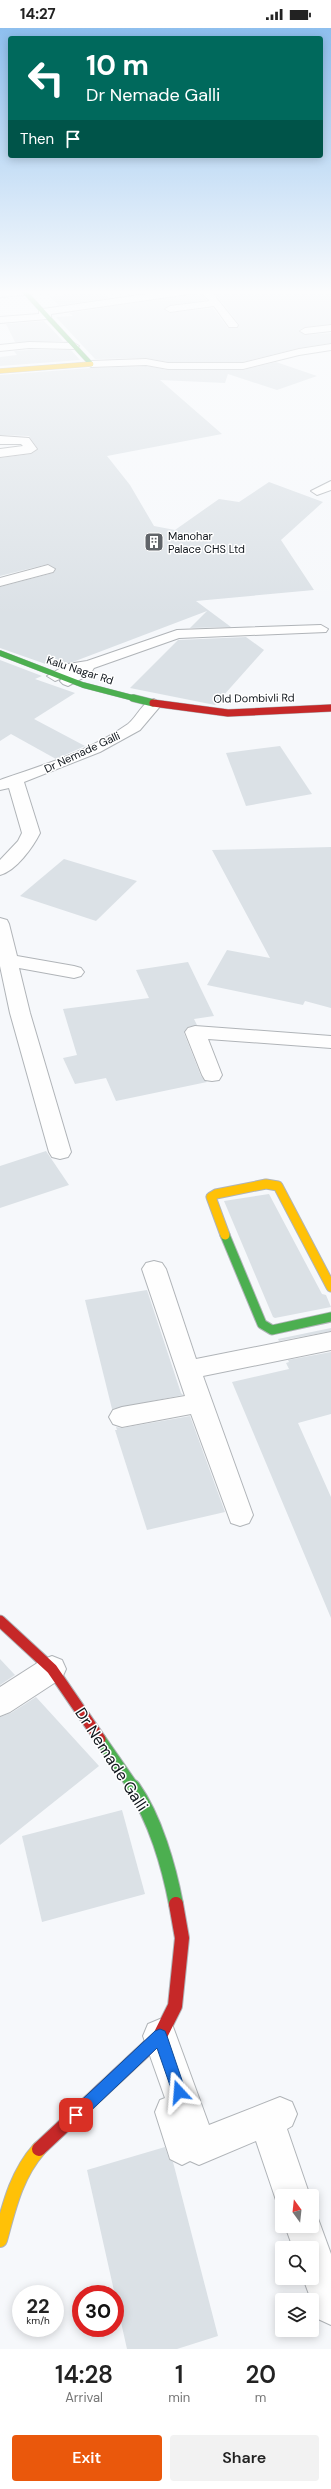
<!DOCTYPE html>
<style>
:root{--surface:#fff;--page:#f2f2f2;--text:#222;--muted:#767676;--accent:#ea580c}
body{margin:0;font-family:"DM Sans",sans-serif;background:var(--page);color:var(--text);height:100vh;display:flex;flex-direction:column;font-size:15px;white-space:nowrap}
*{box-sizing:border-box;margin:0}
p{font-size:13px;color:var(--muted)}
.icon{flex:none;width:22px;height:22px;fill:none;stroke:currentColor;stroke-width:2;stroke-linecap:round;stroke-linejoin:round}
.map{position:relative;height:2321px;overflow:hidden}
.drawer{display:flex;flex-direction:column;background:var(--surface);flex:1}
.drawer>*{flex:none}
.guide{position:absolute;left:8px;top:8px;width:315px;height:122px;border-radius:4px;box-shadow:0 2px 10px #0003;background:#00695c;color:#fff;overflow:hidden}
.needle{width:26px;rotate:345deg}
.fabs{position:absolute;left:275px;top:2161px;display:grid;gap:8px}
.fabs a{display:grid;place-items:center;width:44px;height:44px;border-radius:4px;background:var(--surface);box-shadow:0 2px 10px #0003;font-size:20px}
.speed{position:absolute;left:12px;top:2257px;display:flex;gap:8px;font-size:20px;font-weight:700;text-align:center}
.speed>*{display:grid;place-content:center;width:52px;height:52px;border-radius:50%;background:var(--surface);box-shadow:0 2px 10px #0003;line-height:1}
.speed small{font-size:10px;font-weight:400}
.speed .limit{border:6px solid #d22;background:#fff;color:#111}
.pin{position:absolute;display:grid;place-items:center;width:34px;height:34px;color:#fff;margin:-17px;border-radius:8px;box-shadow:0 2px 6px #0006}
.me{position:absolute;width:44px;margin:-22px;rotate:341deg;stroke-linejoin:round;filter:drop-shadow(0 0 3px #0008)}
.turn{display:flex;align-items:center;gap:14px;height:84px;padding:0 12px;font-size:18px}
.turn .icon{width:52px;height:52px;stroke-width:2.5}
.turn b{display:block;font-size:28px;line-height:34px}
.then{display:flex;align-items:center;height:38px;padding:0 12px;background:#0003;gap:8px;font-size:15px}
.eta{display:flex;justify-content:space-evenly;align-items:center;height:68px;text-align:center}
.eta b{font-size:24px;font-weight:600;line-height:28px}
.primary-button{display:flex;gap:8px;margin-top:auto;padding:8px 12px}
.primary-button a{flex:1;height:46px;border-radius:4px;background:var(--accent);color:#fff;font-size:16px;font-weight:600;line-height:46px;text-align:center}
.primary-button a+a{background:var(--page);color:var(--text)}
.status{display:flex;justify-content:space-between;align-items:center;height:28px;padding:0 20px;background:var(--surface);direction:ltr}
.status svg{height:11px;fill:currentColor}
.map>svg:first-child{display:block}
</style>
<div class="status"><b>14:27</b><svg viewBox="0 0 49 12"><path d="M0 12V9h3v3zM5 12V6h3v6zM10 12V3h3v9zM15 12V0h3v12zM26 1h20v11H26zM47 4h2v5h-2z"/></svg></div>
<div class="map">
<svg width="331" height="2321" viewBox="0 0 331 2321">
<rect width="100%" height="100%" fill="#f6f8fb"/>
<!-- building -->
<g fill="#dbe1e6">
<polygon points="331,262 331,296 305,299 299,302 305,307 331,305 331,315 299,320 243,334 168,334 146,330 95,331 56,289 73,288 69,285 201,265 207,272 170,277 164,282 170,285 213,280 228,300 237,300 239,296 213,263"/>
<polygon points="92,264 111,270 59,277 49,269"/>
<polygon points="44,293 63,313 15,314 6,296"/>
<polygon points="29,322 71,322 80,332 0,338 0,329 17,327 14,323"/>
<polygon points="276,334 317,348 277,362 228,346 225,355 160,352 222,406 107,428 130,457 154,498 175,502 219,471 239,474 269,454 323,474 281,512 314,562 196,573 231,599 190,600 207,583 57,640 0,620 0,559 53,545 56,541 48,536 0,548 0,430 31,426 38,421 29,408 0,407 0,347 90,340 146,338 168,342 243,342"/>
<polygon points="246,609 264,622 215,677 130,660 178,612"/>
<polygon points="0,632 42,648 35,651 75,665 34,691 85,718 56,731 11,706 0,713"/>
<polygon points="280,718 312,766 246,778 226,725"/>
<polygon points="331,819 331,980 305,973 303,977 207,957 227,922 270,930 212,822"/>
<polygon points="64,831 137,853 96,893 20,868"/>
<polygon points="188,934 214,988 194,991 197,997 188,999 184,1005 201,1048 207,1054 116,1073 106,1050 75,1056 63,1030 77,1027 63,981 149,970 136,942"/>
<polygon points="46,1123 69,1157 0,1180 0,1138"/>
<polygon points="269,1166 322,1266 326,1267 331,1279 275,1290 273,1289 224,1173"/>
<polygon points="147,1262 181,1365 183,1367 112,1381 85,1272"/>
<polygon points="331,1300 331,1303 279,1313 278,1311"/>
<polygon points="331,1324 331,1386 298,1395 331,1469 331,1590 232,1354 289,1341 286,1335 289,1334 288,1332"/>
<polygon points="190,1388 225,1484 147,1502 115,1402 117,1402 116,1399 122,1400"/>
<polygon points="0,1631 15,1647 0,1657"/>
<polygon points="36,1669 99,1738 0,1817 0,1689 11,1685"/>
<polygon points="122,1782 145,1866 42,1894 22,1808"/>
<polygon points="165,2119 169,2131 173,2134 218,2308 177,2321 127,2321 87,2142"/>
</g>
<g fill="none" stroke-linecap="round" stroke-linejoin="round">
<!-- street casing -->
<g stroke="#b0b4b8" stroke-width="2">
<g id="street">
<polygon points="28,262 27,266 24,267 0,269 0,263"/>
<polygon points="174,262 201,262 196,265 51,286 51,290 47,291 0,295 0,289 39,286 39,282 43,281"/>
<polygon points="202,262 210,262 238,297 237,299 229,299 214,278 170,284 165,281 170,278 210,273 203,266"/>
<polygon points="331,297 331,303 305,306 300,303 305,300"/>
<polygon points="29,314 74,315 79,318 74,321 29,320 0,323 0,317"/>
<polygon points="331,316 331,322 299,327 243,341 168,341 146,337 91,339 86,336 91,333 146,331 168,335 243,335 299,321"/>
<polygon points="0,408 29,410 37,421 31,425 0,429 0,421 23,418 21,416 0,416"/>
<polygon points="331,453 331,462 317,467 311,463"/>
<polygon points="48,537 55,541 53,544 0,558 0,550"/>
<polygon points="321,597 328,601 326,604 179,610 94,640 90,646 68,658 63,656 60,653 62,650 55,653 47,648 68,636 87,633 177,602"/>
<path d="M154,671l8,5 -22,26 -40,22 -76,30 16,51c-7,14 -24,38 -40,42v-15l18,-19 4,-8 -13,-45 -9,2v-10c43,-15 90,-29 128,-56 9,-7 14,-22 26,-25z"/>
<polygon points="0,890 7,892 9,896 17,928 74,938 81,940 84,944 81,948 74,950 19,940 30,985 71,1124 68,1129 60,1131 52,1129 49,1124 10,985 0,938"/>
<polygon points="195,998 331,1008 331,1020 208,1011 222,1047 219,1052 212,1053 205,1052 202,1047 185,1004 188,1000"/>
<polygon points="154,1233 162,1235 166,1241 196,1331 331,1304 331,1322 203,1348 253,1487 249,1495 240,1498 231,1495 191,1386 122,1399 113,1396 109,1389 113,1382 122,1379 185,1368 142,1241 146,1235"/>
<polygon points="52,1628 62,1632 66,1641 62,1650 10,1684 0,1688 0,1659 42,1632"/>
<polygon points="160,1991 172,1996 209,2097 280,2069 292,2074 297,2086 292,2098 287,2101 310,2168 282,2168 282,2182 279,2181 256,2113 199,2137 190,2133 182,2137 170,2131 155,2084 160,2072 165,2070 143,2008 148,1996"/>
<polygon points="312,2184 316,2185 331,2226 331,2297 318,2291 303,2250 312,2250 312,2220 293,2220 285,2198 312,2198"/>
</g>
</g>
<!-- fast-far5 casing -->
<g stroke="#b0b4b8" stroke-width="5.5">
<polyline id="fast-far5" points="23,262 91,336"/>
</g>
<!-- fast-far4 casing -->
<g stroke="#b0b4b8" stroke-width="6">
<polyline id="fast-far4" points="0,625 83,657 137,671"/>
</g>
<!-- fast-far3 casing -->
<g stroke="#b0b4b8" stroke-width="8">
<polyline id="fast-far3" points="133,670 153,675"/>
</g>
<!-- fast-far2 casing -->
<g stroke="#b0b4b8" stroke-width="11">
<polyline id="fast-far2" points="225,1207 262,1296 272,1302 331,1289"/>
</g>
<!-- fast-far1 casing -->
<g stroke="#b0b4b8" stroke-width="13">
<polyline id="fast-far1" points="100,1711 134,1760"/>
</g>
<!-- fast casing -->
<g stroke="#b0b4b8" stroke-width="16">
<path id="fast" d="M133,1759c22,31 36,80 43,117"/>
</g>
<!-- slow-far2 casing -->
<g stroke="#b0b4b8" stroke-width="5.5">
<polyline id="slow-far2" points="0,343 91,336"/>
</g>
<!-- slow-far1 casing -->
<g stroke="#b0b4b8" stroke-width="11">
<polyline id="slow-far1" points="225,1207 211,1169 216,1166 266,1156 278,1158 331,1259"/>
</g>
<!-- slow casing -->
<g stroke="#b0b4b8" stroke-width="16">
<path id="slow" d="M0,2212c9,-33 16,-65 39,-91"/>
</g>
<!-- jam-far2 casing -->
<g stroke="#b0b4b8" stroke-width="8">
<polyline id="jam-far2" points="153,675 228,685 331,680"/>
</g>
<!-- jam-far1 casing -->
<g stroke="#b0b4b8" stroke-width="13">
<polyline id="jam-far1" points="0,1593 52,1641 100,1711"/>
</g>
<!-- jam casing -->
<g stroke="#b0b4b8" stroke-width="16">
<polyline id="jam" points="39,2121 160,2008 175,1978 182,1910 176,1876"/>
</g>
<!-- street -->
<use href="#street" fill="#fefefe" fill-rule="evenodd"/>
<!-- fast-far5 -->
<use href="#fast-far5" stroke="#4caf50" stroke-width="4.5"/>
<!-- fast-far4 -->
<use href="#fast-far4" stroke="#4caf50" stroke-width="5.5"/>
<!-- fast-far3 -->
<use href="#fast-far3" stroke="#4caf50" stroke-width="7"/>
<!-- fast-far2 -->
<use href="#fast-far2" stroke="#4caf50" stroke-width="9"/>
<!-- fast-far1 -->
<use href="#fast-far1" stroke="#4caf50" stroke-width="11"/>
<!-- fast -->
<use href="#fast" stroke="#4caf50" stroke-width="14"/>
<!-- slow-far2 -->
<use href="#slow-far2" stroke="#ffc107" stroke-width="4.5"/>
<!-- slow-far1 -->
<use href="#slow-far1" stroke="#ffc107" stroke-width="9"/>
<!-- slow -->
<use href="#slow" stroke="#ffc107" stroke-width="14"/>
<!-- jam-far2 -->
<use href="#jam-far2" stroke="#c62828" stroke-width="7"/>
<!-- jam-far1 -->
<use href="#jam-far1" stroke="#c62828" stroke-width="11"/>
<!-- jam -->
<use href="#jam" stroke="#c62828" stroke-width="14"/>
</g>
<!-- sky -->
<linearGradient id="sky" x2="0" y2="1"><stop stop-color="#8ebfee"/><stop offset="0.45" stop-color="#fbfcfd"/><stop offset="1" stop-color="#fbfcfd" stop-opacity="0"/></linearGradient>
<rect width="331" height="587" fill="url(#sky)"/>
<!-- route -->
<polygon fill="#1a73e8" stroke="#114b97" points="160,2001 165,2003 167,2008 186,2064 184,2069 179,2071 174,2069 157,2020 81,2092 76,2094 71,2092 69,2087 71,2082 155,2003"/>
<!-- icons -->
<defs>
<g id="building-square" transform="scale(1)"><rect x="-9" y="-9" width="18" height="18" rx="4" fill="#606469" stroke="#fff"/><path d="M-4-6H4V6H1V3H-1V6H-4ZM-2.5-4.3h1.7v1.8h-1.7ZM.8-4.3h1.7v1.8H.8ZM-2.5-1h1.7V.8h-1.7ZM.8-1h1.7V.8H.8Z" fill="#fff"/></g>
</defs>
<g fill-rule="evenodd">
<use href="#building-square" x="154" y="514"/>
</g>
<g text-anchor="middle" stroke-width="3" stroke-linejoin="round" paint-order="stroke">
<!-- far-poi labels -->
<g font-size="11" fill="#0f151b" stroke="#fff" text-anchor="start">
<text x="168" y="512">Manohar<tspan x="168" dy="13">Palace CHS Ltd</tspan></text>
</g>
<!-- far-street labels -->
<g font-size="11" fill="#0f151b" stroke="#fff">
<text transform="translate(80 642) rotate(18)" y="4">Kalu Nagar Rd</text>
<text transform="translate(254 670) rotate(-1)" y="4">Old Dombivli Rd</text>
<text transform="translate(82 724) rotate(-25)" y="4">Dr Nemade Galli</text>
</g>
<!-- near-street labels -->
<g font-size="16" fill="#0f151b" stroke="#fff">
<text transform="translate(112 1731) rotate(57)" y="6">Dr Nemade Galli</text>
</g>
</g>
</svg>
<div class="fabs">
<a><svg class="needle" viewBox="-14 -14 28 28"><path d="M0-13l5 13h-10z" fill="#e53935"/><path d="M0 13l5-13h-10z" fill="#767676"/></svg></a>
<a><svg class="icon" aria-label="search" viewBox="0 0 24 24"><circle cx="10" cy="10" r="6"/><path d="M15 15l6 6"/></svg></a>
<a><svg class="icon" aria-label="layers" viewBox="0 0 24 24"><path d="M12 4l9 5-9 5-9-5zM3 14l9 5 9-5"/></svg></a>
</div>
<div class="speed"><div>22<small>km/h</small></div><div class="limit">30</div></div>
<div class="pin" style="left:76px;top:2087px;background:#d93025"><svg class="icon" aria-label="arrive" viewBox="0 0 24 24"><path d="M6 21V4h12l-3 4 3 4H6"/></svg></div>
<svg class="me" style="left:179px;top:2064px" viewBox="-20 -20 40 40"><path d="M0-17L14 15 0 8-14 15z" fill="#1a73e8" stroke="#fff" stroke-width="4"/></svg>
<div class="guide">
<div class="turn"><svg class="icon" aria-label="left" viewBox="0 0 24 24"><path d="M17 20v-9H6M10 6l-5 5 5 5"/></svg><div><b>10 m</b>Dr Nemade Galli</div></div>
<div class="then">Then<svg class="icon" aria-label="arrive" viewBox="0 0 24 24"><path d="M6 21V4h12l-3 4 3 4H6"/></svg></div>
</div>
</div>
<section class="drawer">
<div class="eta">
<div><b>14:28</b><p>Arrival</p></div>
<div><b>1</b><p>min</p></div>
<div><b>20</b><p>m</p></div>
</div>
<div class="primary-button"><a>Exit</a><a>Share</a></div>
</section>
